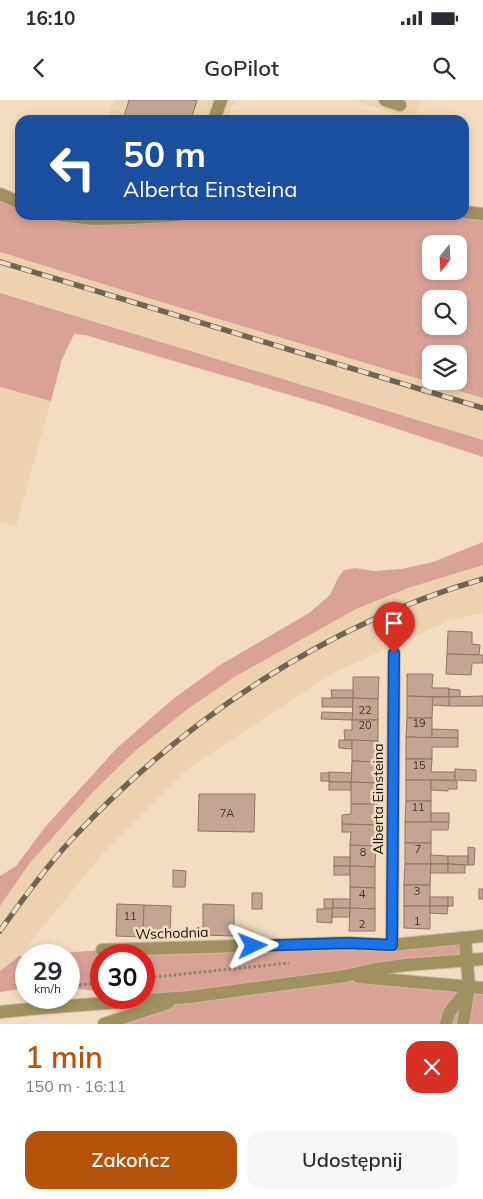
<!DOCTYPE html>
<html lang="pl">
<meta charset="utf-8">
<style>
:root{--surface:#fff;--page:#f7f7f7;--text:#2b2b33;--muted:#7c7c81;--accent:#b45309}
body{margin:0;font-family:Mulish,sans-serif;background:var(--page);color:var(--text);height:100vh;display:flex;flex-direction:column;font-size:19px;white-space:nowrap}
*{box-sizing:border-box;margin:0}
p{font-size:16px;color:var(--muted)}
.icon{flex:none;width:28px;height:28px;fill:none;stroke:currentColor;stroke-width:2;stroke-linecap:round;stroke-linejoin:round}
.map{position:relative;height:924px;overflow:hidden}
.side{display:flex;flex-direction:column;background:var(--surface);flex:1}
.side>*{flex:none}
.hud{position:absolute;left:15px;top:15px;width:454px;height:105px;border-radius:15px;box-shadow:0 2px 8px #0003;background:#1a4fa0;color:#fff;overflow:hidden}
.needle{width:32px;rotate:198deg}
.controls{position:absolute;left:422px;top:135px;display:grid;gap:10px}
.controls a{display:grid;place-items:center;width:45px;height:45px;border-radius:10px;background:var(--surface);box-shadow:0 2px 8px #0003;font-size:25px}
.speed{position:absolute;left:15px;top:844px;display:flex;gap:10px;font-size:25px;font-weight:700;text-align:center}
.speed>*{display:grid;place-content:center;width:65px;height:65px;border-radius:50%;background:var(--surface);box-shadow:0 2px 8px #0003;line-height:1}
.speed small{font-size:12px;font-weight:400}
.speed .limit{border:8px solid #d22;background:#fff;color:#111}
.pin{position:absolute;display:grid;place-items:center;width:42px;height:42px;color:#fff;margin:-51px -21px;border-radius:50% 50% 50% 0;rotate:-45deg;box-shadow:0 0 5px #0007}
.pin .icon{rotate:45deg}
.me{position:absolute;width:55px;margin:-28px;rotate:88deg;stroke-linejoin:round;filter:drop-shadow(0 0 4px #0008)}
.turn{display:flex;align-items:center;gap:18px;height:105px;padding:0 25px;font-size:22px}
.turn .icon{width:65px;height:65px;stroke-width:2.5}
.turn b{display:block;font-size:35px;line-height:42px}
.round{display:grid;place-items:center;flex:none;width:52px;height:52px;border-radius:15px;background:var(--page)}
.head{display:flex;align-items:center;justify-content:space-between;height:85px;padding:0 25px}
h1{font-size:30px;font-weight:600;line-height:38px;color:var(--accent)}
.button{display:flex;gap:10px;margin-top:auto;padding:10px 25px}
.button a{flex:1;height:58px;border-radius:15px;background:var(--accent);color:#fff;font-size:20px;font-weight:600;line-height:58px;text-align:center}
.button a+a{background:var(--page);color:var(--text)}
.status{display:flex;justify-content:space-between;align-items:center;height:35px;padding:0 25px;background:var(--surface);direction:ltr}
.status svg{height:14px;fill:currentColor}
header{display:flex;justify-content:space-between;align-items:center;height:65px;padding:0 25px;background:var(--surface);font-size:22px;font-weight:600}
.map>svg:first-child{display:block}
</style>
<div class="status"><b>16:10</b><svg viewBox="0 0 49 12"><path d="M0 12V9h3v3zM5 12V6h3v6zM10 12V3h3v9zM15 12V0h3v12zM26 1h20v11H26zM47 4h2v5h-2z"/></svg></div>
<header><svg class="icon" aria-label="back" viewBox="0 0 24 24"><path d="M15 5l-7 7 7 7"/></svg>GoPilot<svg class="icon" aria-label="search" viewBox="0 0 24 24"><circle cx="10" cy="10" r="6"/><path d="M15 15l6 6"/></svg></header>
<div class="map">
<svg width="483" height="924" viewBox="0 0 483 924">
<rect width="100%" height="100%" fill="#f3dcc1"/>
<!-- built -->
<g fill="#edd1b0">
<polygon points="114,0 234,0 228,20 108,20"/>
<polygon points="353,0 421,0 415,20"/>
<polygon points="0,152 161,202 483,298 483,340 0,193"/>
<polygon points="0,287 51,301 16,426 0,421"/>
<polygon points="483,465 483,513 451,520 333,573 185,671 104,752 19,856 0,871 0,806 29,764 93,692 135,651 189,608 236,576 356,509 408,488"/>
</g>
<!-- green -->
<g fill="#daa297" fill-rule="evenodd">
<path d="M0,94l20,9v12h444l19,-1v184l-322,-96 -161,-50zM431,144h28v27h-28zM431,199h28v27h-28zM431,254h28v27h-28z"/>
<polygon points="0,193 483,340 483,357 324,305 85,235 74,234 62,259 51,301 0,287"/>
<polygon points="483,442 483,465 408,488 356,509 236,576 189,608 135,651 93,692 29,764 0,806 0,776 16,766 46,726 117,648 173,599 220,565 309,513 330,495 338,478 344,470 355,468 374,471 401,469 433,462"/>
<polygon points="465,838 467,860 347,876 483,888 483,924 104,924 187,897 144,894 144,855 101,855 101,891 69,888 69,855 34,855 102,850"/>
<polygon points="19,856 26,856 26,888 0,892 0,871"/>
</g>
<!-- building -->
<g fill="#c4a594" stroke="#917464">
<polygon points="129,0 197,0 191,20 123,20"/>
<polygon points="448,531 472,532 472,544 480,545 479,555 447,554"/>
<polygon points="447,554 483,555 483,563 472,563 471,575 446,574"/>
<polygon points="407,574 433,574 432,588 449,588 449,597 407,596"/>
<polygon points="353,577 379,577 378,599 353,598"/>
<polygon points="449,589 460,590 460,597 449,597"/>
<polygon points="331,590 353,590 353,598 332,598"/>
<polygon points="407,596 433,597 432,618 407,618"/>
<polygon points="483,596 483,606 449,606 449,597"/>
<polygon points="433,597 449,597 449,606 432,605"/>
<rect x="322" y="598" width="31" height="9"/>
<polygon points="353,598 378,599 378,620 352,620"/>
<polygon points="322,612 353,613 352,620 321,619"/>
<polygon points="407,618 432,618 432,638 406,637"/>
<polygon points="352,620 378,620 378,641 345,640 344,630 352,630"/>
<polygon points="432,629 458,630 458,638 432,638"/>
<polygon points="406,637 458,638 458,647 432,647 432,659 406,659"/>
<polygon points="339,640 352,640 352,649 339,648"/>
<polygon points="352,640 378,641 377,662 352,661"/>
<polygon points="406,659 432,659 431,672 455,672 455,680 406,680"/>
<polygon points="352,661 377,662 377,683 351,682"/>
<polygon points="455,669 476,670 476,681 455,680"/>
<polygon points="329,672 352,673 351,682 329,682"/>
<rect x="321" y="673" width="8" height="8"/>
<rect x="406" y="680" width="25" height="21"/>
<polygon points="431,680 457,681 457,689 448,689 448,691 431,690"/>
<rect x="329" y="682" width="22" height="8"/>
<polygon points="351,682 377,683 377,704 351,704"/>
<polygon points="199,694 255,694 254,732 198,731"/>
<polygon points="406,701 431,701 431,722 405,722"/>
<polygon points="351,704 377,704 376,725 342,724 342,715 351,714"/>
<rect x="431" y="713" width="18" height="9"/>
<polygon points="405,722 449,722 448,730 431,730 431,743 405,743"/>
<polygon points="342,724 376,725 376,746 350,745 351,732 342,732"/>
<rect x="405" y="743" width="26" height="21"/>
<polygon points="350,745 376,746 375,767 350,766"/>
<polygon points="468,747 475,748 474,765 468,765"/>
<polygon points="430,755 448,756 448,764 431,764"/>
<polygon points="448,756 468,756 468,765 448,764"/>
<rect x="334" y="757" width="16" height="9"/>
<polygon points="405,764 431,764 430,785 404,785"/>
<polygon points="431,764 448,764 448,773 430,773"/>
<polygon points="448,764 465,765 465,773 448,773"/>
<rect x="334" y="766" width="16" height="9"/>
<polygon points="350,766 375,767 375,788 350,787"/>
<polygon points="173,770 186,771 185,787 173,787"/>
<rect x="404" y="785" width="26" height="21"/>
<polygon points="350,787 375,788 375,809 350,808"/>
<rect x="479" y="789" width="4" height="10"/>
<rect x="252" y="793" width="10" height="16"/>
<rect x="430" y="797" width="18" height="9"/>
<rect x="448" y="797" width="5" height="9"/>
<rect x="324" y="799" width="9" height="9"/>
<rect x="333" y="799" width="17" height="9"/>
<polygon points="117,804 144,805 143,837 116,836"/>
<polygon points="203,804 234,805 234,836 203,835"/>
<polygon points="144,805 171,806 170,837 143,837"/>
<polygon points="404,806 430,806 430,829 404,828"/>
<polygon points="430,806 448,806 447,814 430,813"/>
<rect x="332" y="808" width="18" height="9"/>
<polygon points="350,808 375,809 375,831 349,831"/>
<polygon points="317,809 332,809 332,823 317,822"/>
</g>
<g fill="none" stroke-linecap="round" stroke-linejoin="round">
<!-- minor casing -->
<g stroke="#cbb79f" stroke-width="14">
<g id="minor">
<polyline points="385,0 400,5"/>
<polyline points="214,20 221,0"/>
<polyline points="0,94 20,103"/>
<polyline points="464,112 483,114"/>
<polyline points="59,115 94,119 131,118 178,115"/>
<polyline points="392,845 394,553"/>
<polyline points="102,850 347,843 392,845 483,836"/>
<polyline points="358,877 483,888"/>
<polyline points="0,912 41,908 189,897 345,876 376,869 406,865 483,859"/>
<polyline points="104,924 168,903"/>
<polyline points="446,924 449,913 466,891"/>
<polyline points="463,924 469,887 465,838"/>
</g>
</g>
<!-- path -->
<g stroke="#92826f" stroke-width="3" stroke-dasharray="2.5 2.5" stroke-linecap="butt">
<polyline points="144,878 289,863"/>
<polyline points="69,886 101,883"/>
</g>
<!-- minor -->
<use href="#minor" stroke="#a29160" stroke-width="12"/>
<!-- rail casing -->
<g stroke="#726454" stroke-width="5.5">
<g id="rail">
<polyline points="0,162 483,308"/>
<path d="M0,831c22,-31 46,-64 72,-92 111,-119 254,-215 411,-260"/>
</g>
</g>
<!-- rail -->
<use href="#rail" stroke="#f3dcc1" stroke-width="4" stroke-dasharray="11" stroke-linecap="butt"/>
</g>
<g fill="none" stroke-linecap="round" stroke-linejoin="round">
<!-- route casing -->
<g stroke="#114b97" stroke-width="12">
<polyline id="route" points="253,846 347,843 392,845 394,553"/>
</g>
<!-- route -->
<use href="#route" stroke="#1a73e8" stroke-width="9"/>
</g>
<g text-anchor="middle" stroke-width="5" stroke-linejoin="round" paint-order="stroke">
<!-- number labels -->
<g font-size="11" fill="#42342a">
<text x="365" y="614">22</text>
<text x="419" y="627">19</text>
<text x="365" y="629">20</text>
<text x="419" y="669">15</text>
<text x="418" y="711">11</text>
<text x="227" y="717">7A</text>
<text x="418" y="753">7</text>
<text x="363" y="756">8</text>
<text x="417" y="795">3</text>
<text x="362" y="798">4</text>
<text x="130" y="820">11</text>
<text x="417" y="825">1</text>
<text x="362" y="828">2</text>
</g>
<!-- street labels -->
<g font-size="14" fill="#170f06" stroke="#f3dcc1">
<text transform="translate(378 699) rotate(-90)" y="5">Alberta Einsteina</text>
<text transform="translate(172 833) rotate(-2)" y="5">Wschodnia</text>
</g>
</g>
</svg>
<div class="controls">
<a><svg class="needle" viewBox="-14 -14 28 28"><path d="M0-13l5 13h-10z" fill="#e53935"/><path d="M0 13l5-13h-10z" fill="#7c7c81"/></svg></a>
<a><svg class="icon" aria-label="search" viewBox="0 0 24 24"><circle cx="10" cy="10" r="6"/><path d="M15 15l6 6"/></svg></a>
<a><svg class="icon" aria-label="layers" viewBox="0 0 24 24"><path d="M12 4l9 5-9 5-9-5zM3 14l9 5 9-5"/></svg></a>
</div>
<div class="speed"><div>29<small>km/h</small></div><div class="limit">30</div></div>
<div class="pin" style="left:394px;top:553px;background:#d93025"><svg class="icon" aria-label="arrive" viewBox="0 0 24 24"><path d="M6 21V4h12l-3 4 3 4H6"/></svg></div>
<svg class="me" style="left:253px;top:846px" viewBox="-20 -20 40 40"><path d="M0-17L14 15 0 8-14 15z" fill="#1a73e8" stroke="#fff" stroke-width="4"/></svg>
<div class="hud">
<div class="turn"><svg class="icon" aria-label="left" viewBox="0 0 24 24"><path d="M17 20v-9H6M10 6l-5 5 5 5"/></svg><div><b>50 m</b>Alberta Einsteina</div></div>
</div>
</div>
<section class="side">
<div class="head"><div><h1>1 min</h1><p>150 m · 16:11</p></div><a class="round" style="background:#d93025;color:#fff"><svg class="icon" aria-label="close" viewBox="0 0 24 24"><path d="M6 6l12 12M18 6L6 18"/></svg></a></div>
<div class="button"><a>Zakończ</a><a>Udostępnij</a></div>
</section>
